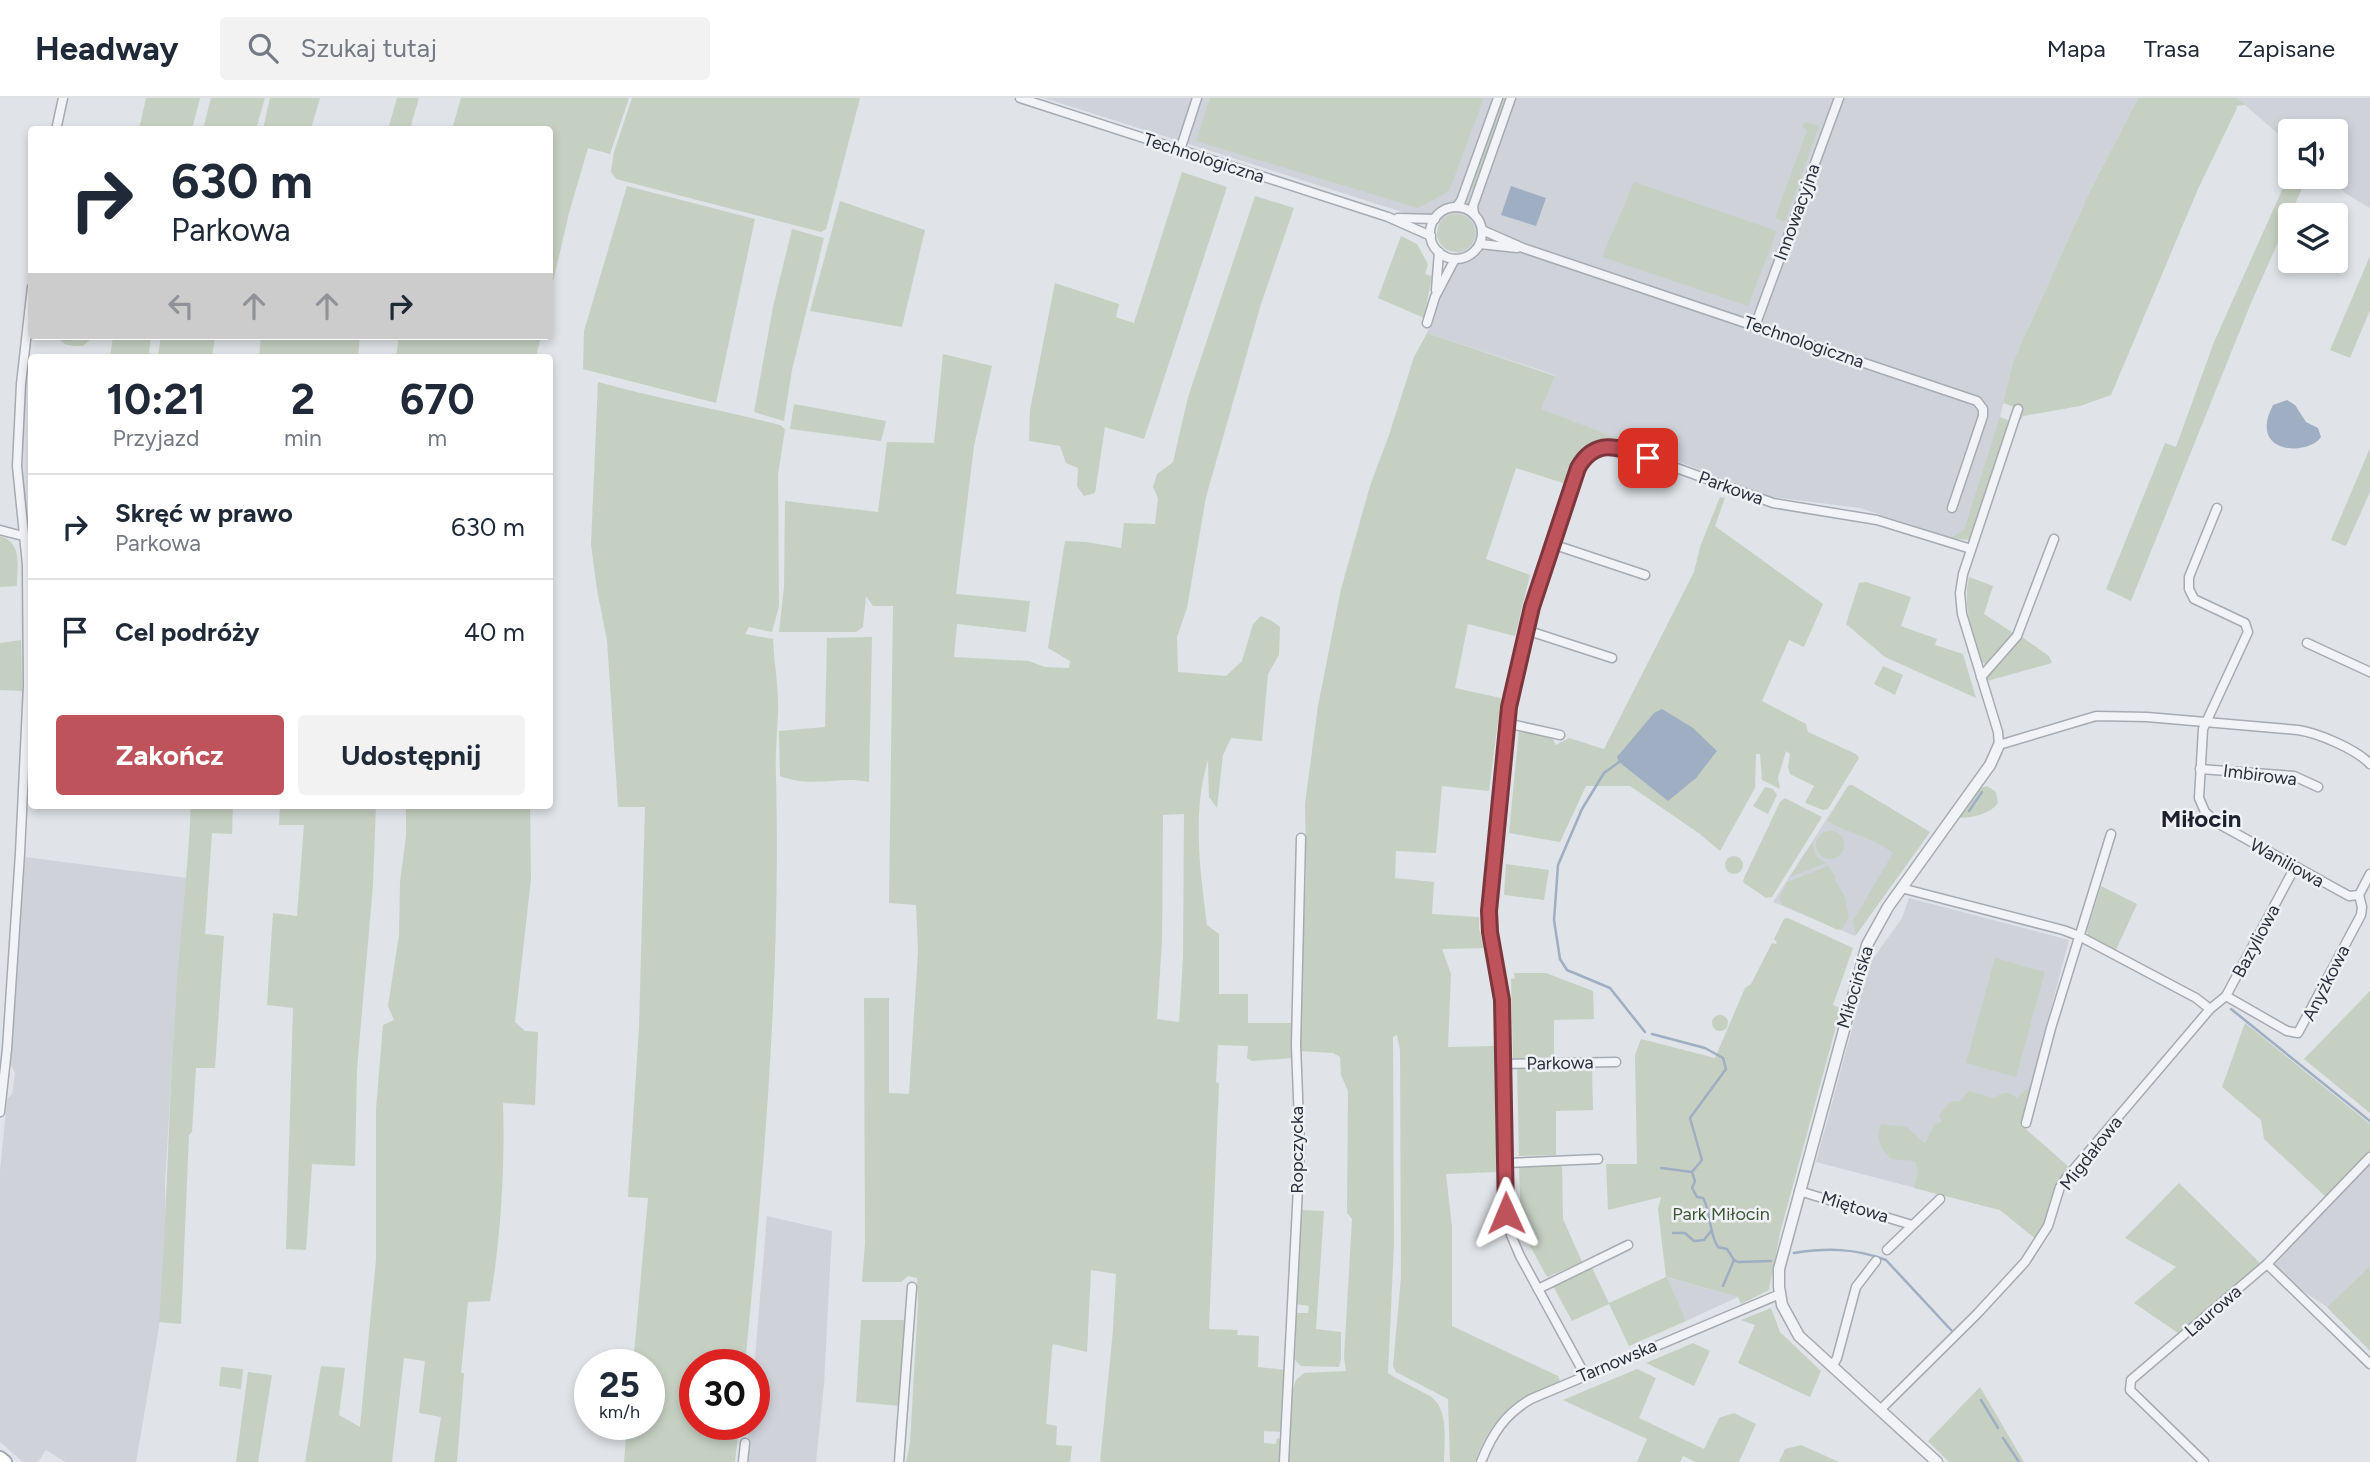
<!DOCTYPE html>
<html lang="pl">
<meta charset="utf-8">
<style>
:root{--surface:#fff;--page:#f2f2f3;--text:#1f2937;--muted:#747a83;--line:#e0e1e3;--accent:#bf535c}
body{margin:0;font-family:Figtree,sans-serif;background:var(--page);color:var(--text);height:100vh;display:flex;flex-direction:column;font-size:26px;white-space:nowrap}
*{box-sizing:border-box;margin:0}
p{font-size:23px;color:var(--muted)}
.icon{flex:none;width:38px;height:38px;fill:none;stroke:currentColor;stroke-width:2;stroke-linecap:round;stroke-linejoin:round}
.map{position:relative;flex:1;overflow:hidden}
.drawer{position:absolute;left:28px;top:256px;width:525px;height:455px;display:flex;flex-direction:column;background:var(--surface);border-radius:7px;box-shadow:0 4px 10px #0003}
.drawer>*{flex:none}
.hud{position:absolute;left:28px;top:28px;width:525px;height:214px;border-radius:7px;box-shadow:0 4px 10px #0003;background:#fff;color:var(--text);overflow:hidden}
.tools{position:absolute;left:2278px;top:21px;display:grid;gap:14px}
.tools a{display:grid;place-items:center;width:70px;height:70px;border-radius:7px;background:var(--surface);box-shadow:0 4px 10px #0003;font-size:35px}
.speed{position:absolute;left:574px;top:1251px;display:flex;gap:14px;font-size:35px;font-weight:700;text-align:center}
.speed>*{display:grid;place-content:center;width:91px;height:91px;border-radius:50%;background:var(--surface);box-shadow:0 4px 10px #0003;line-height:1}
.speed small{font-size:18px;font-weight:400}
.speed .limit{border:10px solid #d22;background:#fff;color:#111}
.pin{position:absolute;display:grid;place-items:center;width:60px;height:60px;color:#fff;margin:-30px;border-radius:14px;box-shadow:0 4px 10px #0006}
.me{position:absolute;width:77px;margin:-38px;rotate:359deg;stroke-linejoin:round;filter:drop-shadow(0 0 5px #0008)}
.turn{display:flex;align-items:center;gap:24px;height:147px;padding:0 28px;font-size:32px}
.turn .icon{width:91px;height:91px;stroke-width:2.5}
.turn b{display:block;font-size:49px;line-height:60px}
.lanes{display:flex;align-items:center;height:66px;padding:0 28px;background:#0003;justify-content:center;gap:35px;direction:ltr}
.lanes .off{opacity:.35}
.eta{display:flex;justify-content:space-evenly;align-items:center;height:119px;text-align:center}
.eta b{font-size:42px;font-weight:700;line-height:49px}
.action{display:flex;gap:14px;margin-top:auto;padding:14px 28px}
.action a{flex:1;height:80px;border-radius:7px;background:var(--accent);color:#fff;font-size:28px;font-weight:700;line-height:80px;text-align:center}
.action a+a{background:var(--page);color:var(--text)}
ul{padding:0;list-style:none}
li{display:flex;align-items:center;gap:21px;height:105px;padding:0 28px;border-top:2px solid var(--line)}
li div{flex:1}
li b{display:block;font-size:26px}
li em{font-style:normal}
header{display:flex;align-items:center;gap:42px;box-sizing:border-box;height:98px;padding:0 35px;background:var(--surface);border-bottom:2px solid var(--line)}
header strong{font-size:33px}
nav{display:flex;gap:38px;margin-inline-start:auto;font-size:24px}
.search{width:490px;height:63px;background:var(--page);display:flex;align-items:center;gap:18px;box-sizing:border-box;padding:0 24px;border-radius:7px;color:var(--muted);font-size:26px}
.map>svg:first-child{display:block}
</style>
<header>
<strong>Headway</strong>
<div class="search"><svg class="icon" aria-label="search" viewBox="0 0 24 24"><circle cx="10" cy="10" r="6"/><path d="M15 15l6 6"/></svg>Szukaj tutaj</div>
<nav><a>Mapa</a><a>Trasa</a><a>Zapisane</a></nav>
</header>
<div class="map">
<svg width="2370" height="1364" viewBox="0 0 2370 1364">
<rect width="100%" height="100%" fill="#e0e3e7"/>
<!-- built -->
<g fill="#cfd2d9">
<polygon points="1044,0 2138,0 2090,93 2013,264 1995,340 1964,433 1950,440 1860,410 1772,399 1540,311 1555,277 1427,235 1465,134"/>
<polygon points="2237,0 2370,0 2370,110 2345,95 2326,79 2336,79 2336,33 2291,33 2291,47"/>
<polygon points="1852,687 1930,734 1855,838 1773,804 1848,688"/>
<polygon points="25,759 187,780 175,914 165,1085 166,1138 159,1229 136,1364 65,1364 46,1352 38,1364 23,1364 0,1344 0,1073 7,1001 12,996 15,975 11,967"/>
<polygon points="1909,800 2069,842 2010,1066 2036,1141 2000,1112 1816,1064 1870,865 1902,820"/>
<polygon points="2370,1053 2370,1168 2327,1209 2260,1165"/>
<polygon points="767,1118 832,1133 824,1287 816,1364 746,1364 749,1327 754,1326 754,1271"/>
<polygon points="1666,1179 1738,1199 1686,1223"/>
</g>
<!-- green -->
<g fill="#c5d0c2" fill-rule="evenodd">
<polygon points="146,0 200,0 192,31 139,31"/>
<polygon points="211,0 265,0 256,31 203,31"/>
<polygon points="270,0 320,0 311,31 263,31"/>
<polygon points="397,0 419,0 410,31 388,31"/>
<polygon points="461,0 629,0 610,56 588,50 569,115 550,197 550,32 452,31"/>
<polygon points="632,0 860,0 826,131 821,134 616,81 611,74 614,54"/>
<polygon points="1210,0 1484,0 1449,93 1418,110 1196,43"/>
<polygon points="1503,0 1507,0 1474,92 1470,91"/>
<polygon points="2138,0 2237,0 2246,7 2236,8 2237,10 2198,91 2111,297 2080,308 2023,318 2021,322 2017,321 2020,311 2003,305 2013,264 2090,93"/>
<polygon points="1807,24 1819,28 1785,124 1775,120 1807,32 1803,29 1803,26"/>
<polygon points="2291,72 2291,79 2307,79 2251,205 2131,503 2106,491 2165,345 2176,349 2214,244"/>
<polygon points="1182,74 1227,89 1144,341 1105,329 1095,395 1084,398 1077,388 1078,370 1066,365 1060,348 1029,343 1030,312 1055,185 1119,206 1116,219 1134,225"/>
<polygon points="1634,84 1777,133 1748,208 1602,159"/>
<polygon points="627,88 755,121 716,305 583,271 584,233"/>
<path d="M1255,98l39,12 -33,96 -55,193 -19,111 -10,29 1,35 48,4 16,-15 11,-37 8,-8 11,5 8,6 -1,28 -11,19 -6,67 -31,-3 -8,17 -6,53 -8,-11 -1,-37c-16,53 -8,111 -1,165l12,9v60h29v29h46v35l-42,3 -5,-3 1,-12 -30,-1 -2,37 3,1 -10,246 29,1 -1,5 22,1 -1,31 28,3 -3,62 -19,-1v12l12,1 1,-6 6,2 -4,22h-179l13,-132 3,-56 -25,-4 -4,82 -34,-8 -1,5 -6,75 11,2 -1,19 16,1 -2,16h-164l4,-19 8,-139 -1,-26 -9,-2 -7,6h-39l3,-39 -1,-245h25v95l20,1 9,-142 -2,-47 -27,-2 4,-297h-20l-7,-10 -3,31 -7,5h-77l5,-45 1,-86 93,11 9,-70 47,1 9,-89 49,12 -18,80 -18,148 74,7 -4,31 -69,-8 -3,33 75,4 16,6 24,1 1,-7 -22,-13 17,-107 22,1 34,6 3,-25 31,1 3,-26 -5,-11 4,-13 16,-12 15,-65zM1184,716l-1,144 -4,64 -22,-3 5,-78 1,-126z"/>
<polygon points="840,103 925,132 902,229 810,213"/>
<circle cx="1456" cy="135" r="19"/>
<polygon points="792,131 824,140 792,272 784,323 754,314 773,209"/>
<polygon points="1401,138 1417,146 1428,166 1425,176 1432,178 1424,220 1378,200"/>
<polygon points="2370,158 2370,212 2350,260 2330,252"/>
<path d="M1427,235l128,43 -14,33 84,32c-37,-5 -48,11 -59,43l-50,-16 -30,91 44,16 -15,61 -47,-12 -13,64 46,10 -12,93 -47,-5 -6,67 -40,-2 -1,27 39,4 -2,32 47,3v11l5,20 -42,1 9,25 -3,73 46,-1 3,126 -51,2 6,53v99l106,50 2,5c-45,18 -68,34 -85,81h-25l-2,-63 -52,-27 -3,-6 8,-89 -1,-227 -3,-15 -4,2 1,207 -6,129c13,9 26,14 40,22 22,12 16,45 16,67h-157l5,-70 4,-12 8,-7 42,-2 -2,-13 8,-139 -5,-6 1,-122 -7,-16 -1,-18 -7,-4 -34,-2 7,-181 -1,-66 13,-98 23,-117 29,-103 19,-51 25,-78z"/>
<path d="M58,238h32l-1,5 -6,5c-9,0 -21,1 -25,-10z"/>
<polygon points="113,238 151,238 149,255 158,257 161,238 215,238 212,259 110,259"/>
<polygon points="261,238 360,238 358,259 259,259"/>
<polygon points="399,238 541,238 536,259 396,259"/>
<path d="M598,284c60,17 121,27 182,43l5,4 -7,46 1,131 -7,26 -23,-5 -4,7 28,5c1,24 6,50 5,74 -1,21 -3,42 -2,64 5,196 -12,393 -31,588h-50v59l44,1 -4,37h-111l3,-37 22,-1v-59h-16l15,-167 -20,-1 11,-169 6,-221h-27l-11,-167 -10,-50 -6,-46z"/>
<polygon points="794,306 886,323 881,343 790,331"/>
<polygon points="2000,319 2010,323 2010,326 1969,442 1950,440 1964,432"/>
<polygon points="2370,350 2370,394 2346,448 2331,442"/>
<polygon points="1720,399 1725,400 1715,428 1823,506 1804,549 1789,542 1762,603 1806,626 1808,634 1856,656 1859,660 1828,711 1823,712 1805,705 1814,688 1790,676 1788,669 1790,656 1786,653 1778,680 1780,691 1762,682 1760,656 1756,656 1755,690 1720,753 1700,736 1630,688 1586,688 1560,744 1509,735 1519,631 1551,638 1556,647 1569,640 1604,651 1694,474 1700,449"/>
<path d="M0,438c23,7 17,30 17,50l-17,1z"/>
<path d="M1969,479l24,9 -9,28 31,20 -29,30 -5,-2c-8,-29 -19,-55 -12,-85z"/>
<polygon points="1866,484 1911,499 1901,528 1937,541 1935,547 1963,556 1976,600 1885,559 1846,526 1859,485"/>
<path d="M872,539l-3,145c-32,-7 -55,7 -89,-6l-1,-45 46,-4 2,-89z"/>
<polygon points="2022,539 2049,558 2052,565 1987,583 1987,578"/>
<polygon points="21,542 22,593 0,592 0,545"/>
<polygon points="1883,568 1903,577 1895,597 1874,586"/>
<path d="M1852,687l78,47 -74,103 -3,-14 40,-68c-23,-17 -43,-19 -66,-32l21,-35z"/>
<path d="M1987,688l9,6 2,11c-8,11 -23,14 -37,15l-2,-2 20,-27z"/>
<polygon points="1765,689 1773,691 1777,697 1768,716 1753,708"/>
<polygon points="1785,700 1822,719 1772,799 1766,800 1744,785 1743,782 1780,704"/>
<path d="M191,707h42l-1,29 -20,-1 -7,101 19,2 -9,132h-19l-4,64 -3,3 -8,189 -22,-2c8,-103 9,-206 16,-309 4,-70 13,-139 16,-208z"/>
<polygon points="280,707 376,707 373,787 357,971 355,1068 312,1066 306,1152 286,1151 293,910 267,907 273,815 297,818 304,727 279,727"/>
<path d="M406,707h124l1,74 -16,143 10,9 13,1 -3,73 -32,-2c2,66 -2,134 -13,198l-22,1 -7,71h3l-7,89h-23l7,-45 -22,-4 6,-52 -21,-3 -12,104h-87l16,-96 24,2 -6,47 21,12 16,-167v-151l7,-84 11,-5 -6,-14 11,-71 1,-53 6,-46z"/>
<circle cx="1830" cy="747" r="14"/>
<polygon points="1812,745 1817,759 1826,765 1790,779"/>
<circle cx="1734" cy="767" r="9"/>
<polygon points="1506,766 1549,772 1544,802 1504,797"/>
<polygon points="1828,768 1836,779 1835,782 1844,797 1849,818 1842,831 1838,832 1783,807 1779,800 1787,784"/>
<polygon points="2101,788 2137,806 2115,854 2089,840 2087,833"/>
<polygon points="1788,820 1853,850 1833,907 1841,910 1780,1135 1769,1192 1741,1206 1738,1199 1667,1179 1686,1223 1629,1248 1609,1206 1572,1223 1553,1188 1592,1170 1609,1205 1666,1179 1658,1111 1661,1099 1608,1112 1606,1066 1637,1066 1635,957 1641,941 1715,960 1745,890 1751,886 1772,845 1776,846 1777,844 1774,841 1784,821"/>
<polygon points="1995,860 2045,874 2016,979 1966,965"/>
<polygon points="1514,875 1546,875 1593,893 1594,921 1554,922 1554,959 1513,960 1511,881 1515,880"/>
<polygon points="2370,893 2370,1015 2304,961"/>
<circle cx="1720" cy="925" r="8"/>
<polygon points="2245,925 2370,1026 2370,1053 2326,1099 2264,1041 2261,1022 2222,989"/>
<polygon points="1592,968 1593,1012 1556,1013 1556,1057 1519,1058 1517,969"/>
<path d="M2030,988l-10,38 48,42 -11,19 -9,31 -12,23 -36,-29 -86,-22 4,-17 -3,-10 -24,-2c-11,-12 -15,-18 -10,-35l26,3 18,17 10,-20 7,-2 -3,-7 11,-13 10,-1 9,-10 25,7c10,-6 14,-7 23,0z"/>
<polygon points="1562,1067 1563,1121 1582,1164 1547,1179 1521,1131 1519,1068"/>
<polygon points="2179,1085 2260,1165 2178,1235 2134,1205 2176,1169 2125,1140"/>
<polygon points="1300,1112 1324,1113 1316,1231 1341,1234 1341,1260 1339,1269 1301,1268 1295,1262 1296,1215 1308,1215 1309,1208 1295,1206"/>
<polygon points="2370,1168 2370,1253 2327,1209"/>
<polygon points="1771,1210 1780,1234 1821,1273 1810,1299 1738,1265 1755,1227 1741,1222"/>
<polygon points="861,1222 907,1222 901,1308 856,1304"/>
<polygon points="1693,1245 1710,1253 1694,1288 1646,1265"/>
<polygon points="221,1269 243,1271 241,1291 219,1288"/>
<polygon points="1637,1271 1656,1280 1639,1320 1704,1351 1719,1320 1734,1315 1756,1326 1739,1364 1696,1364 1683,1358 1680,1364 1637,1364 1647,1341 1563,1302"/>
<polygon points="248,1274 272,1277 258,1364 236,1364"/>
<polygon points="1980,1289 2024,1364 1949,1364 1928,1343"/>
<polygon points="1801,1347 1839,1364 1779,1364 1785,1351"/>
</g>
<!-- water -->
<g fill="#9faec3">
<polygon points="1511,88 1546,100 1536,128 1501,117"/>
<path d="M2287,302l8,5 11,17 12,6 3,9c-12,19 -74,18 -48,-32z"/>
<polygon points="1662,611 1693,630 1717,653 1696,680 1668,703 1619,664 1617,659 1654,615"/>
</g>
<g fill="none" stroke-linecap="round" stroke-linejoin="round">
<!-- stream -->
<g stroke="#9faec3" stroke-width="2.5">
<polyline points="1619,664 1604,675 1582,711 1558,767 1554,822 1560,861 1567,872 1610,890 1645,934"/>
<polyline points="1969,713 1982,694"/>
<polyline points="2231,911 2370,1023"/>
<path d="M1652,936l53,14 18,10 3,11 -36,49 12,42 -10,12 3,9 -3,7 5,9 6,1c9,16 5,34 15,49l9,2 7,11 4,2 33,-1"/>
<polyline points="1661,1070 1692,1074"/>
<polyline points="1673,1135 1685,1135 1694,1143 1704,1142 1711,1133"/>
<path d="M1794,1155c32,-5 61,-5 92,7l66,71"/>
<polyline points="1723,1188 1734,1162"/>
<polyline points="1981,1302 1998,1330"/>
<polyline points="2003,1340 2019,1364"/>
</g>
<!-- minor casing -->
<g stroke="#a6aab1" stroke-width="11">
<g id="minor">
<polyline points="1020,0 1388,119 1431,138"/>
<polyline points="56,32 63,0"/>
<polyline points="1180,52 1197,0"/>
<polyline points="1456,109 1461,103 1498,0"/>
<circle cx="1456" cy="135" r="26"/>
<polyline points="1474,116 1473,108 1511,0"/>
<polyline points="1398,120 1435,121"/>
<polyline points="1482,132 1523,150 1977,303 1983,311 1983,318 1952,410"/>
<polyline points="1480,146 1517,150"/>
<polyline points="1436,192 1439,154"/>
<polyline points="1427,225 1435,199 1455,161"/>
<polyline points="1755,228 1839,0"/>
<path d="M2018,311l-55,165 -3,19 2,21 36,118 1,13 97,-29 51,1 151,13c20,3 58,19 72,34"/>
<polyline points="2217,410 2189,479 2189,491 2194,501 2245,525 2248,534 2203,631 2199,700 2205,714 2219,726 2349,798 2359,797 2370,776"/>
<polyline points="0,432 23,438"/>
<polyline points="1552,446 1645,477"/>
<polyline points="1526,532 1612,560"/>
<polyline points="2307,545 2370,574"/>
<polyline points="1981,579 2017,538 2054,441"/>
<polyline points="1506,625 1560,637"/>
<polyline points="2200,671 2294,678 2318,689"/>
<polyline points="1901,790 2063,832 2079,838 2196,900 2210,911"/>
<polyline points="2226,898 2287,933 2298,935 2361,817 2362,809 2359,797"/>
<polyline points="1504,966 1616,964"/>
<polyline points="0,1014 7,951 20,755 28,588 27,466 17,368 21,286 32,189"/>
<polyline points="2026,1025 2051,930 2111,736"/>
<polyline points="1506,1065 1598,1061"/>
<polyline points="1799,1093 1912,1127"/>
<polyline points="1887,1152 1940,1101"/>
<polyline points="2267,1166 2370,1266"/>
<polyline points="1538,1191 1628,1147"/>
<polyline points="1832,1269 1837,1260 1856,1189 1876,1163"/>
<path d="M1585,1277l-65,-119 -9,-21 -5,-22 -4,-213c-3,-30 -12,-58 -13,-89l20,-204 23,-100 47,-139c8,-15 20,-21 37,-22l157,57 104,17 94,29"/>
<polyline points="1880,1312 1977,1216 2025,1164 2048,1128 2060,1089 2067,1079 2210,911 2226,898 2295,769"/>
<polyline points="743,1364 745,1345"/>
<polyline points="899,1364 912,1189"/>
<polyline points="1284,1364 1300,1050 1296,947 1301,740"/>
<path d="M1481,1364c11,-28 24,-48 50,-63l249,-105"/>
<polyline points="2204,1364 2130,1292 2131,1282 2267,1166 2370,1059"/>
</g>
</g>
<!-- tertiary casing -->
<g stroke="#a6aab1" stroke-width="13">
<polyline id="tertiary" points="1937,1364 1799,1238 1782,1207 1779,1189 1779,1171 1867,847 1888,809 1990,667 1999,647"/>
</g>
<!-- primary casing -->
<g stroke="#a1a7b2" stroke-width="16">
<polyline id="primary" points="0,1360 5,1364"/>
</g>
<!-- minor -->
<use href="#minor" stroke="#f2f3f6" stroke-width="8"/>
<!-- tertiary -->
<use href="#tertiary" stroke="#f2f3f6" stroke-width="10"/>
<!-- primary -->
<use href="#primary" stroke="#fff" stroke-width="12"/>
</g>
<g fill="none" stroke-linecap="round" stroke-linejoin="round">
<!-- route casing -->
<g stroke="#7c363c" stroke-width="18">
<path id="route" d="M1506,1115l-4,-213 -12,-68 -1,-21 20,-204 23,-100 46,-139c18,-32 43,-20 70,-10"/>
</g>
<!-- route -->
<use href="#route" stroke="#bf535c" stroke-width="12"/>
</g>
<g text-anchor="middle" stroke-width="5" stroke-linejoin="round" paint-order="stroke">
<!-- street labels -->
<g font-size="18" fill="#2b303d" stroke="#eff1f5">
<text transform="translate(1204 60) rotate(18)" y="6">Technologiczna</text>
<text transform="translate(1797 114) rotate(-70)" y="6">Innowacyjna</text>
<text transform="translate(1804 244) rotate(19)" y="6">Technologiczna</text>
<text transform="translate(1731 390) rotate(20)" y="6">Parkowa</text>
<text transform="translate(2260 677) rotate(7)" y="6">Imbirowa</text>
<text transform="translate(2287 765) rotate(29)" y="6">Waniliowa</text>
<text transform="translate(2256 843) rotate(-62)" y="6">Bazyliowa</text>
<text transform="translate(2326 885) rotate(-63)" y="6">Anyżkowa</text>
<text transform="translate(1855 889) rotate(-73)" y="6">Miłocińska</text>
<text transform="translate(1560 965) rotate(-1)" y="6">Parkowa</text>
<text transform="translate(1297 1052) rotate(-90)" y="6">Ropczycka</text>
<text transform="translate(2091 1055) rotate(-52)" y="6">Migdałowa</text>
<text transform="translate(1855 1109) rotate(17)" y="6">Miętowa</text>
<text transform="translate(2213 1213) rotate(-41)" y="6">Laurowa</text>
<text transform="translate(1617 1263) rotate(-23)" y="6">Tarnowska</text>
</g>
<!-- park labels -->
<g font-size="18" fill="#3d5739" stroke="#eff1f5">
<text x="1721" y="1122">Park Miłocin</text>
</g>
<!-- district labels -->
<g font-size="24" font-weight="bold" fill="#1d212e" stroke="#eff1f5">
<text x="2201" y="729">Miłocin</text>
</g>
</g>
</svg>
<div class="tools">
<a><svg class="icon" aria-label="sound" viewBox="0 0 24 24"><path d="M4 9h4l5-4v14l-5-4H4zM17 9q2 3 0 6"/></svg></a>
<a><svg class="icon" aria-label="layers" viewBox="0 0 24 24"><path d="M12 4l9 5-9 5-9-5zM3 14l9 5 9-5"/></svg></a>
</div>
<div class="speed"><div>25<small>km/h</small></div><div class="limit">30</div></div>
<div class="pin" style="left:1648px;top:360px;background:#d93025"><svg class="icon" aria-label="arrive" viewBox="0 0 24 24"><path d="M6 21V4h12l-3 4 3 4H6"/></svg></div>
<svg class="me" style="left:1506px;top:1115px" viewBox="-20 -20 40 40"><path d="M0-17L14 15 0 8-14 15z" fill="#bf535c" stroke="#fff" stroke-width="4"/></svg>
<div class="hud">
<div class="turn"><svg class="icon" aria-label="right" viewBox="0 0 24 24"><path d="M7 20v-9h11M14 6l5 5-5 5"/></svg><div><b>630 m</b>Parkowa</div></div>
<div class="lanes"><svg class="icon off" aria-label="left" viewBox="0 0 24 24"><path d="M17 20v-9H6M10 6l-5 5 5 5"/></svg><svg class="icon off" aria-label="ahead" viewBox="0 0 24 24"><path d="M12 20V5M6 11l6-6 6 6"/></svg><svg class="icon off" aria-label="ahead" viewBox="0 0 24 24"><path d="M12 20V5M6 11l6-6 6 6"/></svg><svg class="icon" aria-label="right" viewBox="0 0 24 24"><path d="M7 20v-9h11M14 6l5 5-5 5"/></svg></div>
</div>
<section class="drawer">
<div class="eta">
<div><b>10:21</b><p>Przyjazd</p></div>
<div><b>2</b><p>min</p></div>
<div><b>670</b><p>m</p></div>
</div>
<ul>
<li><svg class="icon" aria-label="right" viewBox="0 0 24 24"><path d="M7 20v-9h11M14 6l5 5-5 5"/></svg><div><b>Skręć w prawo</b><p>Parkowa</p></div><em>630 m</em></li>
<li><svg class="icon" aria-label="arrive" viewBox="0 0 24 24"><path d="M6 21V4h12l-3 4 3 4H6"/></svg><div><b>Cel podróży</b></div><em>40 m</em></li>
</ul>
<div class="action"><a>Zakończ</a><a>Udostępnij</a></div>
</section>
</div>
